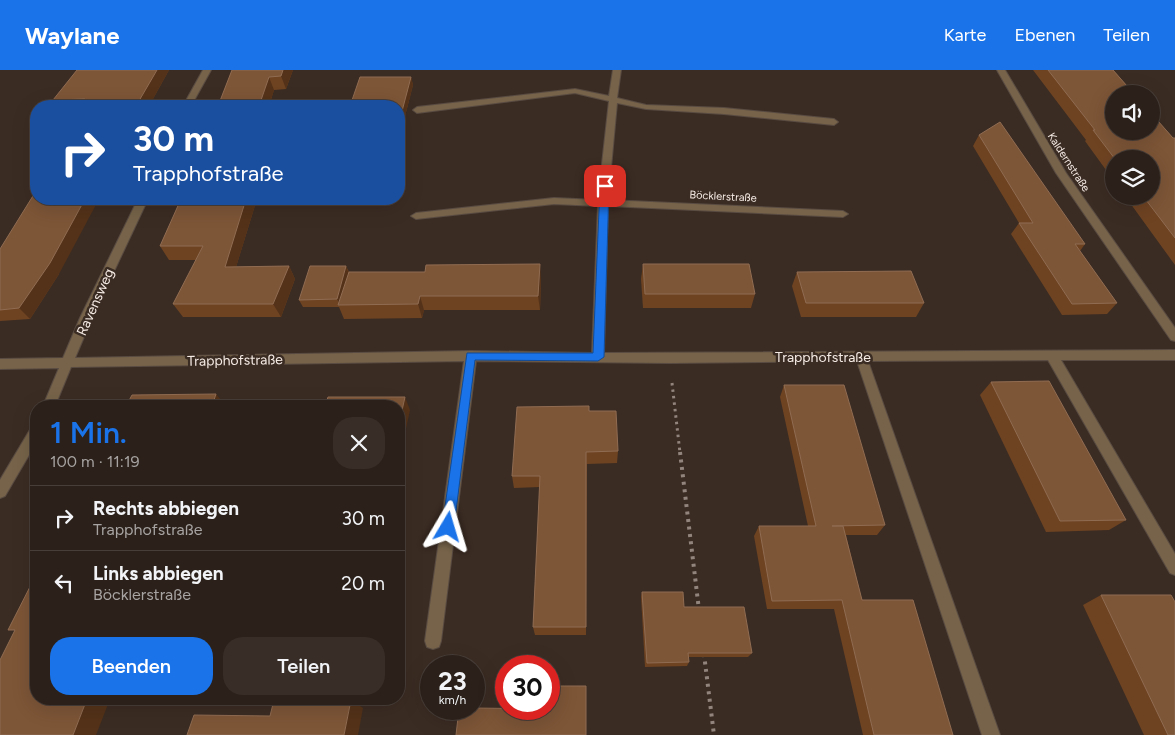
<!DOCTYPE html>
<html lang="de">
<meta charset="utf-8">
<style>
:root{--surface:#2c211a;--page:#382e27;--text:#f1f3f6;--muted:#a6a3a2;--line:#483e39;--accent:#1a73e8}
body{margin:0;font-family:Figtree,sans-serif;background:var(--page);color:var(--text);height:100vh;display:flex;flex-direction:column;font-size:19px;white-space:nowrap}
*{box-sizing:border-box;margin:0}
p{font-size:16px;color:var(--muted)}
.icon{flex:none;width:28px;height:28px;fill:none;stroke:currentColor;stroke-width:2;stroke-linecap:round;stroke-linejoin:round}
.map{position:relative;flex:1;overflow:hidden}
.drawer{position:absolute;left:30px;top:330px;width:375px;height:305px;display:flex;flex-direction:column;background:var(--surface);border-radius:20px;box-shadow:0 5px 20px #0002,0 0 0 1px var(--line)}
.drawer>*{flex:none}
.guide{position:absolute;left:30px;top:30px;width:375px;height:105px;border-radius:20px;box-shadow:0 5px 20px #0002,0 0 0 1px var(--line);background:#1a4fa0;color:#fff;overflow:hidden}
.tools{position:absolute;left:1105px;top:15px;display:grid;gap:10px}
.tools a{display:grid;place-items:center;width:55px;height:55px;border-radius:50%;background:var(--surface);box-shadow:0 5px 20px #0002,0 0 0 1px var(--line);font-size:25px}
.speed{position:absolute;left:420px;top:585px;display:flex;gap:10px;font-size:25px;font-weight:700;text-align:center}
.speed>*{display:grid;place-content:center;width:65px;height:65px;border-radius:50%;background:var(--surface);box-shadow:0 5px 20px #0002,0 0 0 1px var(--line);line-height:1}
.speed small{font-size:12px;font-weight:400}
.speed .limit{border:8px solid #d22;background:#fff;color:#111}
.pin{position:absolute;display:grid;place-items:center;width:42px;height:42px;color:#fff;margin:-21px;border-radius:10px;box-shadow:0 2px 8px #0006}
.me{position:absolute;width:55px;margin:-28px;rotate:7deg;stroke-linejoin:round;filter:drop-shadow(0 0 4px #0008)}
.turn{display:flex;align-items:center;gap:18px;height:105px;padding:0 20px;font-size:22px}
.turn .icon{width:65px;height:65px;stroke-width:2.5}
.turn b{display:block;font-size:35px;line-height:42px}
.round{display:grid;place-items:center;flex:none;width:52px;height:52px;border-radius:20px;background:var(--page)}
.headline{display:flex;align-items:center;justify-content:space-between;height:85px;padding:0 20px}
h1{font-size:30px;font-weight:600;line-height:38px;color:var(--accent)}
.button{display:flex;gap:10px;margin-top:auto;padding:10px 20px}
.button a{flex:1;height:58px;border-radius:20px;background:var(--accent);color:#fff;font-size:20px;font-weight:600;line-height:58px;text-align:center}
.button a+a{background:var(--page);color:var(--text)}
ul{padding:0;list-style:none}
li{display:flex;align-items:center;gap:15px;height:65px;padding:0 20px;border-top:1px solid var(--line)}
li div{flex:1}
li b{display:block;font-size:19px}
li em{font-style:normal}
header{display:flex;align-items:center;gap:30px;box-sizing:border-box;height:70px;padding:0 25px;background:var(--accent);color:#fff}
header strong{font-size:24px}
nav{display:flex;gap:28px;margin-inline-start:auto;font-size:18px}
.map>svg:first-child{display:block}
</style>
<header>
<strong>Waylane</strong>
<nav><a>Karte</a><a>Ebenen</a><a>Teilen</a></nav>
</header>
<div class="map">
<svg width="1175" height="665" viewBox="0 0 1175 665">
<rect width="100%" height="100%" fill="#3b2c23"/>
<g fill="none" stroke-linecap="round" stroke-linejoin="round">
<!-- minor casing -->
<g stroke="#594b42" stroke-width="2">
<g id="minor">
<polygon points="203,0 211,0 191,36 183,36"/>
<polygon points="613,0 621,0 617,28 646,35 724,38 834,49 838,52 834,55 724,44 646,39 617,33 608,130 843,141 848,144 843,147 608,136 604,283 1175,280 1175,290 1061,290 1175,484 1175,505 1170,503 1048,290 868,291 1000,665 982,665 857,291 669,293 476,291 441,571 439,577 433,579 427,577 425,571 464,291 71,297 55,336 43,336 59,298 0,299 0,289 63,288 80,248 138,129 148,129 92,248 75,288 471,281 592,283 598,136 554,134 416,149 411,146 416,143 554,128 598,130 609,31 575,23 417,43 413,40 417,37 575,19 609,26"/>
<polygon points="997,0 1005,0 1066,103 1175,258 1175,271 1171,270 1056,103"/>
<polygon points="36,357 36,373 5,426 0,428 0,410 31,358"/>
</g>
</g>
<!-- path-far1 -->
<polyline stroke="#92857e" stroke-width="3" stroke-dasharray="2.5 4" stroke-linecap="butt" points="672,313 680,383"/>
<!-- path -->
<g stroke="#92857e" stroke-width="4" stroke-dasharray="3 4.5" stroke-linecap="butt">
<polyline points="680,382 699,540"/>
<polyline points="704,584 714,665"/>
</g>
<!-- minor -->
<use href="#minor" fill="#766349" fill-rule="evenodd"/>
</g>
<!-- wall -->
<g fill="#6e4322">
<polygon points="169,0 149,36 57,36 53,30"/>
<polygon points="232,0 293,0 286,19 274,20 269,36 218,36"/>
<polygon points="1033,0 1113,0 1173,68 1175,68 1175,195 1125,126 1151,126 1151,89 1114,89 1114,111 1085,71 1086,70"/>
<polygon points="411,7 413,15 403,54 399,54 399,36"/>
<polygon points="979,65 1085,174 1080,181 1117,233 1107,244 1062,245 1011,164 1019,153 973,76"/>
<polygon points="181,129 257,129 236,197 289,196 295,209 281,247 183,247 173,234 196,190 169,190 160,176"/>
<polygon points="0,179 59,204 30,249 0,251"/>
<polygon points="643,194 755,224 751,238 643,238 641,209"/>
<polygon points="346,196 349,202 541,209 540,240 424,240 422,248 344,249 339,237 303,237 299,230"/>
<polygon points="797,202 924,233 916,247 801,247 792,216"/>
<polygon points="991,312 1126,450 1109,460 1046,462 980,325"/>
<polygon points="784,315 885,455 877,465 846,465 862,530 953,665 863,665 834,539 767,539 754,466 759,456 808,456 780,327"/>
<polygon points="589,341 618,381 617,393 587,394 586,565 535,565 533,557 540,417 514,418 512,406"/>
<polygon points="642,522 684,537 752,583 748,587 688,587 689,592 687,596 645,597 641,527"/>
<polygon points="1101,525 1175,665 1144,665 1083,535"/>
</g>
<!-- shaded-wall -->
<g fill="#543219">
<polygon points="157,0 169,0 149,36 136,36"/>
<polygon points="283,0 293,0 286,19 281,6"/>
<polygon points="269,7 274,20 269,36 259,36"/>
<polygon points="411,7 413,15 403,54 401,45"/>
<polygon points="85,129 99,129 59,204 30,249 19,238"/>
<polygon points="246,129 257,129 232,210 225,197"/>
<polygon points="540,194 541,209 540,240 538,226"/>
<polygon points="289,196 295,209 281,247 273,234"/>
<polygon points="346,196 349,204 340,235 337,229"/>
<polygon points="420,226 424,240 422,248 418,234"/>
<polygon points="216,324 226,336 212,336"/>
<polygon points="405,327 410,340 399,391 399,354"/>
<polygon points="87,629 110,629 96,665 73,665"/>
<polygon points="351,630 363,638 358,665 344,665"/>
</g>
<!-- building -->
<g fill="#7d5537" stroke="#906c52">
<polygon points="77,0 157,0 136,36 80,36 85,29 53,30"/>
<polygon points="232,0 283,0 281,6 269,7 259,36 218,36"/>
<polygon points="1048,0 1113,0 1134,24 1114,24 1114,61 1151,61 1151,43 1173,68 1175,68 1175,168 1143,126 1151,126 1151,89 1115,89 1093,60 1095,60"/>
<polygon points="360,7 411,7 401,45 399,45 399,36 350,36"/>
<polygon points="1000,52 1085,174 1075,174 1117,233 1072,234 1019,153 1033,153 979,65"/>
<polygon points="36,121 36,129 85,129 50,193 19,238 0,240 0,179"/>
<polygon points="181,129 246,129 225,197 289,196 273,234 173,234 203,176 160,176"/>
<polygon points="540,194 538,226 420,226 418,234 338,235 349,202 425,202 426,195"/>
<polygon points="643,194 749,194 755,224 645,224"/>
<polygon points="310,196 346,196 337,229 299,230"/>
<polygon points="911,201 924,233 806,233 797,202"/>
<polygon points="1049,311 1126,450 1060,451 991,312"/>
<polygon points="784,315 844,315 885,455 832,456 843,456 862,530 913,530 953,665 874,665 842,530 772,531 759,456 816,456"/>
<polygon points="216,324 212,336 126,336 132,325"/>
<polygon points="328,327 405,327 399,354 399,336 325,336"/>
<polygon points="589,336 589,341 616,341 618,381 586,382 586,557 533,557 540,406 512,406 517,337"/>
<polygon points="36,505 36,629 87,629 73,665 0,665 0,590 15,560 8,560"/>
<polygon points="642,522 683,522 684,537 744,537 752,583 688,583 689,592 647,593"/>
<polygon points="1101,525 1171,525 1175,532 1175,665 1168,665"/>
<polygon points="549,616 586,616 586,665 456,665 459,639 474,639 474,638 549,639"/>
<polygon points="274,630 351,630 344,665 187,665 194,645 270,646"/>
</g>
<!-- route -->
<polygon fill="#1a73e8" stroke="#114b97" points="605,113 609,116 604,287 598,291 475,290 454,457 453,462 448,463 443,462 442,457 467,283 593,283 600,116"/>
<g text-anchor="middle" stroke-width="5" stroke-linejoin="round" paint-order="stroke">
<!-- far-street labels -->
<g font-size="11" fill="#f5ebe5" stroke="#3b2c23">
<text transform="translate(1069 92) rotate(57)" y="4">Kaldernstraße</text>
<text transform="translate(723 126) rotate(3)" y="4">Böcklerstraße</text>
</g>
<!-- street labels -->
<g font-size="14" fill="#f5ebe5" stroke="#3b2c23">
<text transform="translate(95 232) rotate(-66)" y="5">Ravensweg</text>
<text x="823" y="292">Trapphofstraße</text>
<text transform="translate(235 290) rotate(-1)" y="5">Trapphofstraße</text>
</g>
</g>
</svg>
<div class="tools">
<a><svg class="icon" aria-label="sound" viewBox="0 0 24 24"><path d="M4 9h4l5-4v14l-5-4H4zM17 9q2 3 0 6"/></svg></a>
<a><svg class="icon" aria-label="layers" viewBox="0 0 24 24"><path d="M12 4l9 5-9 5-9-5zM3 14l9 5 9-5"/></svg></a>
</div>
<div class="speed"><div>23<small>km/h</small></div><div class="limit">30</div></div>
<div class="pin" style="left:605px;top:116px;background:#d93025"><svg class="icon" aria-label="arrive" viewBox="0 0 24 24"><path d="M6 21V4h12l-3 4 3 4H6"/></svg></div>
<svg class="me" style="left:448px;top:457px" viewBox="-20 -20 40 40"><path d="M0-17L14 15 0 8-14 15z" fill="#1a73e8" stroke="#fff" stroke-width="4"/></svg>
<div class="guide">
<div class="turn"><svg class="icon" aria-label="right" viewBox="0 0 24 24"><path d="M7 20v-9h11M14 6l5 5-5 5"/></svg><div><b>30 m</b>Trapphofstraße</div></div>
</div>
<section class="drawer">
<div class="headline"><div><h1>1 Min.</h1><p>100 m · 11:19</p></div><a class="round"><svg class="icon" aria-label="close" viewBox="0 0 24 24"><path d="M6 6l12 12M18 6L6 18"/></svg></a></div>
<ul>
<li><svg class="icon" aria-label="right" viewBox="0 0 24 24"><path d="M7 20v-9h11M14 6l5 5-5 5"/></svg><div><b>Rechts abbiegen</b><p>Trapphofstraße</p></div><em>30 m</em></li>
<li><svg class="icon" aria-label="left" viewBox="0 0 24 24"><path d="M17 20v-9H6M10 6l-5 5 5 5"/></svg><div><b>Links abbiegen</b><p>Böcklerstraße</p></div><em>20 m</em></li>
</ul>
<div class="button"><a>Beenden</a><a>Teilen</a></div>
</section>
</div>
